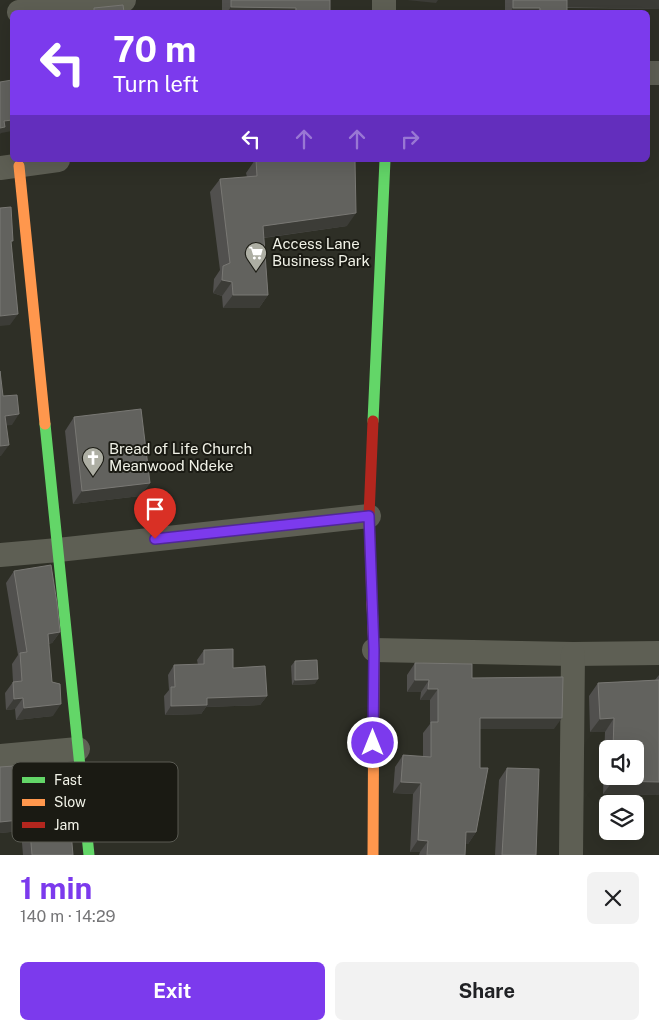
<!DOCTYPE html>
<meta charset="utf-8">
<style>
:root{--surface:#fff;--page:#f2f2f2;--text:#202124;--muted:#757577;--accent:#7c3aed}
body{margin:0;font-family:"Public Sans",sans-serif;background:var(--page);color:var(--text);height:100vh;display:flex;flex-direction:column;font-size:19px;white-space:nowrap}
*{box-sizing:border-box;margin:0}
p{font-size:16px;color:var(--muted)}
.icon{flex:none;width:28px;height:28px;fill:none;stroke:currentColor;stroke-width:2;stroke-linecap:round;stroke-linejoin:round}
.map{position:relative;height:855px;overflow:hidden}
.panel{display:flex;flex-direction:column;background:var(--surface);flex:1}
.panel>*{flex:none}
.banner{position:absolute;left:10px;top:10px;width:640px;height:152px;border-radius:8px;box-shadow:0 5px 20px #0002;background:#7c3aed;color:#fff;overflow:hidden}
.fabs{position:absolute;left:599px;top:740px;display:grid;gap:10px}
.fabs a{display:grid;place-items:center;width:45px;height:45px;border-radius:8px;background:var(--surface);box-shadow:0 5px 20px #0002;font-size:25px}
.pin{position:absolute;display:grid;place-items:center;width:42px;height:42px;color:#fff;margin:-51px -21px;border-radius:50% 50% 50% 0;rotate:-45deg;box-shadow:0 0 5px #0007}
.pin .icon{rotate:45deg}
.me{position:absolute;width:55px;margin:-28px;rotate:0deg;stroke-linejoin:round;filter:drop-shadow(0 0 4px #0008)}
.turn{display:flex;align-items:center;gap:18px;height:105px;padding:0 20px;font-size:22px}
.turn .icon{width:65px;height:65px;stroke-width:2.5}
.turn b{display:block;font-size:35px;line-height:42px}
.lanes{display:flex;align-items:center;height:48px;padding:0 20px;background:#0003;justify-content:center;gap:25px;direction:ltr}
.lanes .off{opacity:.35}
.round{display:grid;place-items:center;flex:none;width:52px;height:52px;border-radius:8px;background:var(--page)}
.head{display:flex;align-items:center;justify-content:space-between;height:85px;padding:0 20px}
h1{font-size:30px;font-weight:700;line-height:38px;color:var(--accent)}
.primary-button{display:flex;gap:10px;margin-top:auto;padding:10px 20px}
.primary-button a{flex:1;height:58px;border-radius:8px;background:var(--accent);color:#fff;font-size:20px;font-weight:700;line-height:58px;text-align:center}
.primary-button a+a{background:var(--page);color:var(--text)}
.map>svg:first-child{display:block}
</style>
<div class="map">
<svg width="659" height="855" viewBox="0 0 659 855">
<rect width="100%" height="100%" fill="#2e2f26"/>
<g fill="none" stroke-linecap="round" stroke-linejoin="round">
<!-- street -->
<g stroke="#5e5f54" stroke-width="24">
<polyline points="384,0 384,12"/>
<polyline points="19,12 124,0"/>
<polyline points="648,73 659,73"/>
<polyline points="0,168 58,160"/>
<polyline points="0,555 58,550 369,516"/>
<polyline points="374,650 573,654 659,653"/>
<polyline points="0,756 78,749"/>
<polyline points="571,855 573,654"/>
</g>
<!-- fast -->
<g stroke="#63d668" stroke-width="11">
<polyline points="373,421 385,160"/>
<polyline points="45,424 89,855"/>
</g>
<!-- slow -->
<g stroke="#ff974d" stroke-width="11">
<polyline points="19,166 45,424"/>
<polyline points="372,602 374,650 373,855"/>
</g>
<!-- jam -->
<polyline stroke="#b3261e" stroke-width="11" points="372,602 369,516 373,421"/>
</g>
<!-- wall -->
<g fill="#51504e" fill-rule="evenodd">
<rect x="222" y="0" width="108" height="12"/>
<polygon points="505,0 659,0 659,9 567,8 567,12 505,12"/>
<polygon points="255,160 347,226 264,238 268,295 259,308 223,308 222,296 213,293 214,279 220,270 210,192 220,179 247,177 246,173"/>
<polygon points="74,417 150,483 140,496 73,504 65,431"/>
<polygon points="14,571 60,632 52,643 48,644 53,716 16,720 15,709 6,710 5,693 13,682 12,664 18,655 6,583"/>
<polygon points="204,650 233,668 267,696 260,705 206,707 201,714 165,715 164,696 169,690 168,675 174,665 198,665 197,660"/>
<polygon points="295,661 315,684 292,685 291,666"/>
<polygon points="415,663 472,678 554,729 480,729 476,832 468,844 466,843 465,855 419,855 420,852 410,852 413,794 393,793 395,767 403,755 423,757 423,733 430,724 430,700 420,700 421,692 407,692 407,675"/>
<path d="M659,675v120l-56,-1 2,-62h-15l-1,-36 9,-13 57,-3zM608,749h27v27h-27z"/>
<polygon points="0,767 15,772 62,784 74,820 70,826 73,855 23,855 21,831 0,833"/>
<polygon points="507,768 536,855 495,855 499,780"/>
</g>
<!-- shaded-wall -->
<g fill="#3c3c37">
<polygon points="407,0 438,0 436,3"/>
<polygon points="564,0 659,0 659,9 559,7"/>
<polygon points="231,7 296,8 293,12 227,12"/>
<polygon points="513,8 540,8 537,12 510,12"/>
<polygon points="12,120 12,131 1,133 0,134 0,127 4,121"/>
<polygon points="356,213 347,226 254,239 263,226"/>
<polygon points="222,280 232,282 222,296 213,293"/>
<polygon points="233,295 268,295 259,308 223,308"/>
<polygon points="18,314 10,325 0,326 0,316"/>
<polygon points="19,414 12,425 0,426 5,416"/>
<polygon points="9,445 1,456 0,456 0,446"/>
<polygon points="150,483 140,496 73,504 82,491"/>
<polygon points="60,632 52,643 40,645 48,634"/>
<polygon points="318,679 315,684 292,685 295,680"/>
<polygon points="415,680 429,680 421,692 407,692"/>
<polygon points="428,689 438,689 430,700 420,700"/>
<polygon points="267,696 260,705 206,707 201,714 165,715 171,706 207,698"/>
<polygon points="23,698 15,709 6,710 14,699"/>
<polygon points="61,704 53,716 16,720 24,708"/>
<polygon points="480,718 562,718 554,729 472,729"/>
<polygon points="614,718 605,732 590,732 600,719"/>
<polygon points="613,781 659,782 659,795 603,794"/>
<polygon points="401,782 421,783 413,794 393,793"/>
<polygon points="29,819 21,831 0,833 0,822"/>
<polygon points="70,820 74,820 66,832"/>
<polygon points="466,832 476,832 468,844 458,843"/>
<polygon points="418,840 428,841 420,852 410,852"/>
</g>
<!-- building -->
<g fill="#62625e" stroke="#797874">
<polygon points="231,0 330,0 330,12 296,12 296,8 231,7"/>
<polygon points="513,0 567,0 567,12 540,12 540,8 513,8"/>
<polygon points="123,5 124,12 94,12 94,8"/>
<polygon points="12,80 12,120 4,121 5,127 0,128 0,82"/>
<polygon points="256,160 355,160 356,213 263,226 268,295 233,295 232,282 222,280 223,266 230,263 220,179 257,176"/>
<polygon points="11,207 13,241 11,241 18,314 0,316 0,208"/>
<polygon points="0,371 3,396 17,395 19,414 5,416 9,445 0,446"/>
<polygon points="141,409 150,483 82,491 74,417"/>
<polygon points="51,565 57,603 60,632 48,634 52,682 60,684 61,704 24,708 23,698 14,699 13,682 22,681 20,653 27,652 14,571"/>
<polygon points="233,649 233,668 265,666 267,696 207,698 207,705 171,706 171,687 175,687 174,665 204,664 204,650"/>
<polygon points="317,660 318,679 295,680 295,661"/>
<polygon points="415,663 472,664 472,678 563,677 562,718 480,718 480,768 488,768 476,832 466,832 465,855 427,855 428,841 418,840 421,783 401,782 403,755 431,757 431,722 438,722 438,689 428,689 429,680 415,680"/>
<polygon points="659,680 659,782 613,781 613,776 635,776 635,749 613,749 614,718 600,719 598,683"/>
<polygon points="14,766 15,772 61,769 62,784 72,789 74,820 70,820 73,855 32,855 29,819 0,822 0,767"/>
<polygon points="507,768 539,769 536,855 502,855"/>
</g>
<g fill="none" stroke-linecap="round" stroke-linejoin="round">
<!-- route casing -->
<g stroke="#51269a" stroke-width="12">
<polyline id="route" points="155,539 369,516 374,650 373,743"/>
</g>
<!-- route -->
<use href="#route" stroke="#7c3aed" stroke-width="9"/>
</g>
<!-- icons -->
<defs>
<g id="supermarket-pin" transform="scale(1.125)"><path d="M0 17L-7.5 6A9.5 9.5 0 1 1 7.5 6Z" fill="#adaea3" stroke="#1a1a13"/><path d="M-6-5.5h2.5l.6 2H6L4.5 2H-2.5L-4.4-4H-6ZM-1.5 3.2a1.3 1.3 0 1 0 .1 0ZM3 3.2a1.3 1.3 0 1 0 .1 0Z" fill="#fff"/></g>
<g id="church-pin" transform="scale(1.125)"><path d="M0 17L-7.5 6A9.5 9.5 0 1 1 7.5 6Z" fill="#adaea3" stroke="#1a1a13"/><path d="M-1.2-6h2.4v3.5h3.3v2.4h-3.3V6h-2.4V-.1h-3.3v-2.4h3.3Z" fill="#fff"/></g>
</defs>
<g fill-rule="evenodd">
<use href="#supermarket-pin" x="256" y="253"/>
<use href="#church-pin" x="93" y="458"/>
</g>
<g text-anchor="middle" stroke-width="4" stroke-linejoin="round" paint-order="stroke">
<!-- poi labels -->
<g font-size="15" fill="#f1f2e7" stroke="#1a1a13" text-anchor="start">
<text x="272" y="249">Access Lane<tspan x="272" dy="17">Business Park</tspan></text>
<text x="109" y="454">Bread of Life Church<tspan x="109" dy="17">Meanwood Ndeke</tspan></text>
</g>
</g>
<!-- legend -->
<rect x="12" y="762" width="166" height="80" rx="8" fill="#1a1a13" stroke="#5a5b53" stroke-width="1"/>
<rect x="22" y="777" width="23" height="6" fill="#63d668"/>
<rect x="22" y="799" width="23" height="7" fill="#ff974d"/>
<rect x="22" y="822" width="23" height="6" fill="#b3261e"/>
<g font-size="14" fill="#f1f2e7">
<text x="54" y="785">Fast</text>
<text x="54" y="807">Slow</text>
<text x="54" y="830">Jam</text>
</g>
</svg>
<div class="fabs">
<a><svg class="icon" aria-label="sound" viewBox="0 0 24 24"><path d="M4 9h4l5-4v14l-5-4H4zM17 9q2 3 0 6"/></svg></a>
<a><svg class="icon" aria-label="layers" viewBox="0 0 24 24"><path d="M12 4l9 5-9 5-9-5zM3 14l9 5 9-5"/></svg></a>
</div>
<div class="pin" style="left:155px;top:539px;background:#d93025"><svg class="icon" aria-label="arrive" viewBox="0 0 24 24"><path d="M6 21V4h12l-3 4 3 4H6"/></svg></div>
<svg class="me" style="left:373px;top:743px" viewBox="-20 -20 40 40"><circle r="17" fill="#7c3aed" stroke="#fff" stroke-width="3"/><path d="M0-11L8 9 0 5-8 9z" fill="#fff"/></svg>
<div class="banner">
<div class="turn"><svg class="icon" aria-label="left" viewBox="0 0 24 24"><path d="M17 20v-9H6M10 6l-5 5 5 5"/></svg><div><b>70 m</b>Turn left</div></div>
<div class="lanes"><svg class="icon" aria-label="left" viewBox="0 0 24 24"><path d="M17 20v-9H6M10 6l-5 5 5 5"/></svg><svg class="icon off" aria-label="ahead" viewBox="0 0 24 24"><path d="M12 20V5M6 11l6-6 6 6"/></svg><svg class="icon off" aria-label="ahead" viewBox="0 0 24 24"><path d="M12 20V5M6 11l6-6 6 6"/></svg><svg class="icon off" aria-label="right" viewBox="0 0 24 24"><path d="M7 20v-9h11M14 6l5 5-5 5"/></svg></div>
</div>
</div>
<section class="panel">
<div class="head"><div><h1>1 min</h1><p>140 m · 14:29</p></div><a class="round"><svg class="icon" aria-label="close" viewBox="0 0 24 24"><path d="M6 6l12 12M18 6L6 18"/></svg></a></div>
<div class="primary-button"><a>Exit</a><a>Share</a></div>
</section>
